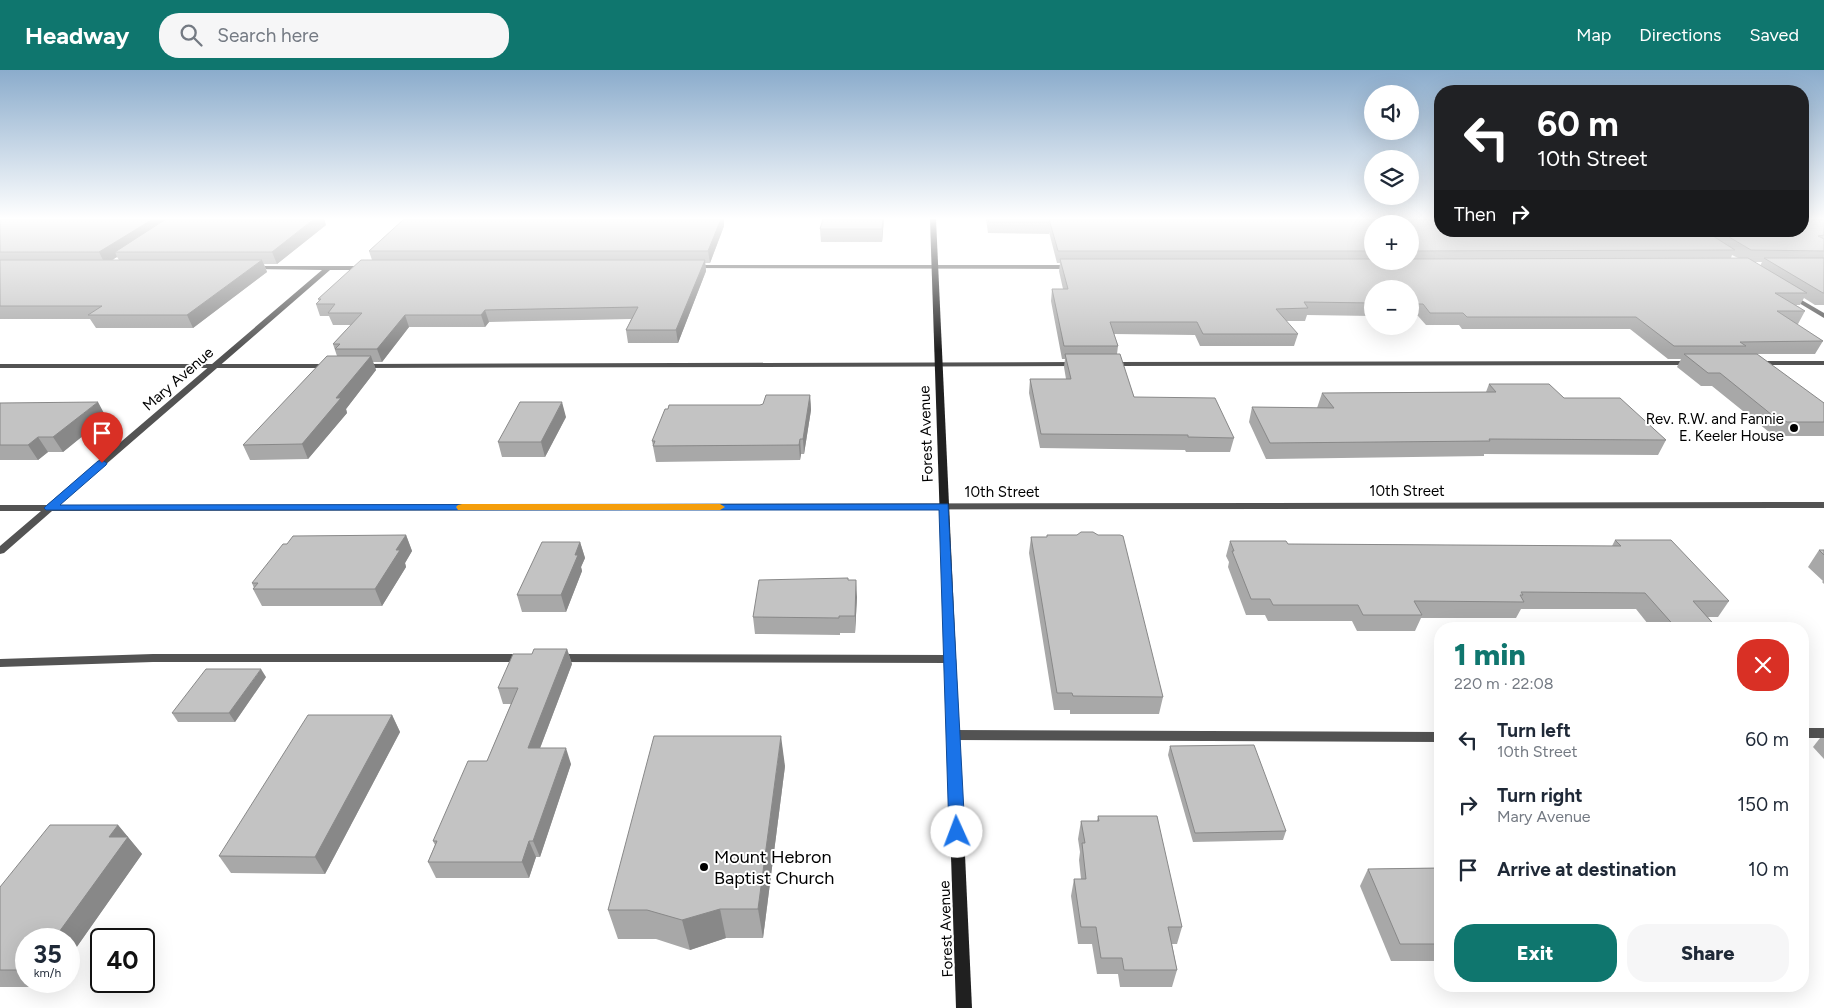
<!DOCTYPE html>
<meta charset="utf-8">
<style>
:root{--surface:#fff;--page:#f6f6f7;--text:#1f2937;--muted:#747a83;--accent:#0f766e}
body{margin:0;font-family:Figtree,sans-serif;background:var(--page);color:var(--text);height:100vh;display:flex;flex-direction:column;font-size:19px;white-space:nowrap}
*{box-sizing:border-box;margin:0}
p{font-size:16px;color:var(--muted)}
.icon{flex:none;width:28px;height:28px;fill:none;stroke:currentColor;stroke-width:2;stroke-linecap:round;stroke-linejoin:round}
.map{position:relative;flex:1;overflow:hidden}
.side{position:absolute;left:1434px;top:552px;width:375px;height:370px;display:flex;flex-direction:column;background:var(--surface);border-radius:20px;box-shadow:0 5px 20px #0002}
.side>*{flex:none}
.top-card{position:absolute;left:1434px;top:15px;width:375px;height:152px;border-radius:20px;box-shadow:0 5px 20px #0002;background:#202124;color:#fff;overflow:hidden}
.fabs{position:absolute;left:1364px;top:15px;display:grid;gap:10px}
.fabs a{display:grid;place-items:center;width:55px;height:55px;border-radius:50%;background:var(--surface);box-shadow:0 5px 20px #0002;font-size:25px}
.speed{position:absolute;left:15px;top:858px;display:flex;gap:10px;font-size:25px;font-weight:700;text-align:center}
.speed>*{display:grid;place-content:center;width:65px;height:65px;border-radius:50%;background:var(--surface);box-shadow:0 5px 20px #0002;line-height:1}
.speed small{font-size:12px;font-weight:400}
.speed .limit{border:2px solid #111;border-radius:8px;background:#fff;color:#111}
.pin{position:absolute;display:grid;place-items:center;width:42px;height:42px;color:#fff;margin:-51px -21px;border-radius:50% 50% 50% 0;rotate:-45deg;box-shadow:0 0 5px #0007}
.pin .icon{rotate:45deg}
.me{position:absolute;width:55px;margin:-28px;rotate:358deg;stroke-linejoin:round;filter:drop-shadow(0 0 4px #0008)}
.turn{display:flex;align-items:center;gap:18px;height:105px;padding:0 20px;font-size:22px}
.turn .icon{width:65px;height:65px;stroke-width:2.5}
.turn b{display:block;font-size:35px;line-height:42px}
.then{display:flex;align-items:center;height:48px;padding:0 20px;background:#0003;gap:10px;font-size:19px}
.round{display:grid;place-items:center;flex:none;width:52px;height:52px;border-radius:20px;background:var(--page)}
.head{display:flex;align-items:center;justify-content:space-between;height:85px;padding:0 20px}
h1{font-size:30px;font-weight:800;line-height:38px;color:var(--accent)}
.primary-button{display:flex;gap:10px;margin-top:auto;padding:10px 20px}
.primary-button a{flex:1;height:58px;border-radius:20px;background:var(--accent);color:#fff;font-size:20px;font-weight:800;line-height:58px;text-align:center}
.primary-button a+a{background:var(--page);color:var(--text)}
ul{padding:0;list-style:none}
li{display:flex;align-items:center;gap:15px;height:65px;padding:0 20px}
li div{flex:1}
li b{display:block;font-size:19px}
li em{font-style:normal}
header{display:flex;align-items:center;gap:30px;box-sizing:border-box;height:70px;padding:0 25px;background:var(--accent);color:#fff}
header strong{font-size:24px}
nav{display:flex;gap:28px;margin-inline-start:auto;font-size:18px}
.search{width:350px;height:45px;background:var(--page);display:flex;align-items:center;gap:12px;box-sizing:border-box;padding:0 18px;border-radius:20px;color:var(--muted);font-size:19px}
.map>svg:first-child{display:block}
</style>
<header>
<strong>Headway</strong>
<div class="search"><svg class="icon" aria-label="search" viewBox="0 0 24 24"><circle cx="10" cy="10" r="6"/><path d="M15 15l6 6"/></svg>Search here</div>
<nav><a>Map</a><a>Directions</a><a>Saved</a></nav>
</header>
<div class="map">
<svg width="1824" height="938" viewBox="0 0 1824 938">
<rect width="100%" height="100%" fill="#fff"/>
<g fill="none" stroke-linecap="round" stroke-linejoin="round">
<!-- lane -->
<g fill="#535353" fill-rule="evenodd">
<polygon points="1691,291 1695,293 1694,295 1111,296 1107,294 1111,292"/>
<polygon points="1753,291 1824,291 1824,295 1756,295 1752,293"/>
<polygon points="1076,292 1079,292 1079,296 361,298 357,296 361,294"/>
<polygon points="0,294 329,294 333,296 329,298 0,298"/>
<polygon points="153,584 524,584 528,585 530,588 528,591 524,592 153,592 0,597 0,589"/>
<polygon points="556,584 950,585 954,586 956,589 954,592 950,593 556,592 552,591 550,588 552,585"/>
<rect x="1802" y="658" width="22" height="10"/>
<polygon points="953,660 1440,662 1440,672 953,670 949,668 947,665 949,662"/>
</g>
<!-- street -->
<g fill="#535353" fill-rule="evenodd">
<polygon points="693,195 1071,195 1074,197 1071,199 691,198 691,196"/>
<polygon points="253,196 366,196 369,198 366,200 330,200 59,435 1824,432 1824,438 52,441 4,483 0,484 0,476 41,441 0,441 0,435 47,435 322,200 251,199 251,197"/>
<polygon points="1789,225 1793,225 1824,243 1824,248 1789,227"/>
</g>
<!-- secondary -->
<polygon fill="#202020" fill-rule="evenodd" points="930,149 936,149 972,938 956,938"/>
</g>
<!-- wall -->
<g fill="#a8a8a8" fill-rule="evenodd">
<path d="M0,149h324l2,6 -49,39h-13l3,8 -74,56h-97l-6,-9h-90zM117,187l2,3h-6l2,-2z"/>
<polygon points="404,149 724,149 724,156 710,193 705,193 706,201 678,273 628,273 626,260 631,249 489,252 485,257 409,257 382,292 373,292 376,300 346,339 347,343 308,389 250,390 243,375 337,286 333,274 351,255 333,255 329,246 320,246 316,234 319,231 318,229 372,190 369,181"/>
<polygon points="823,149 884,149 882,172 821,172 820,159"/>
<path d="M986,149h454v12h362l22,-12v86h-9l-11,-7 -4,7h-4l9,6 -7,13h-2l27,17 -8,13h-73l82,49v33h-46l-4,-4h-5l-57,-46h-11l-24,-19 4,-8h-13l-38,-30h-168l-3,-4h-33l-8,-9h-8v-27h-38v27l-65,-1 -2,6h-19l12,13 -4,12h-94l-5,-11 -81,-1 4,12 -1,8 17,43 100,41 -4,14h-44l-1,-2 -145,-2 -11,-55 1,-14h36l-2,-12 1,-8h-3l-11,-58 1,-12h11l-4,-18 1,-8h-3l-8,-31v2l-61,-1zM1372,154h38v37h-38zM1732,185l6,3h-7zM1754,192h8l-2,4z"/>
<polygon points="1489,314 1564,328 1666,370 1658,385 1484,384 1484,386 1266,389 1249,352 1252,337 1317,338 1322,323 1486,322"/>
<polygon points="810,325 811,340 804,384 801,384 800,390 656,392 652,371 760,335"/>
<polygon points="0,333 106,347 63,382 48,382 38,390 0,390"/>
<polygon points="566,347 545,387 502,387 498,372"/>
<polygon points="406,465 412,481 405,493 406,497 382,536 262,536 253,519 254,518 252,513"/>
<polygon points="1047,465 1163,627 1159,644 1070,644 1070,640 1054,640 1029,483 1031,467 1047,467"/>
<polygon points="1615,470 1729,531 1718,547 1708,547 1718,559 1652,559 1636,539 1521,539 1516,548 1421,548 1415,561 1357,561 1352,551 1268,551 1265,545 1246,545 1228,497 1229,492 1226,486 1230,471 1288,474 1612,476"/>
<polygon points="580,472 585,488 581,497 582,501 566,542 522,542 517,525"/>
<polygon points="1819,480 1824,480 1824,514 1822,512 1823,511 1808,497"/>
<polygon points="857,527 855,563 840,563 840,565 755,564 753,547"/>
<polygon points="567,579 572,594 540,678 571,694 540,787 536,787 529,808 436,808 428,792 435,775 433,771 487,691 511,634 503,634 498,618 532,584"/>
<polygon points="266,607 235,652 178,652 172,643"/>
<polygon points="392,645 400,662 325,804 231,803 219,786"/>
<polygon points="1820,668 1824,668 1824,689 1813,677"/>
<polygon points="1170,676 1286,761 1283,770 1193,772 1168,685"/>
<polygon points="785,696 763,868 726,868 690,880 656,869 618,869 608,840"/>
<polygon points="1098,746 1182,857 1177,874 1172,874 1177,900 1172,917 1120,917 1118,904 1097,904 1092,874 1078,874 1071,826 1074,809 1081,809 1079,790 1080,782 1078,769 1081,751 1097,751"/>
<polygon points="118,755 142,784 69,888 69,869 26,869 26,911 52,911 48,917 0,917 0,817"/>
<polygon points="1440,798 1440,891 1391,891 1360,816 1368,799"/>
</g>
<!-- shaded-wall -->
<g fill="#888">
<polygon points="153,149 177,149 115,182 117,187 105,194 99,182"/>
<polygon points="314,149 324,149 326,155 277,194 272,182"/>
<polygon points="721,149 724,149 724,156 710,193 708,181"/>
<polygon points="883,149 884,149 882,172 882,159"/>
<polygon points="262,190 267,202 193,258 187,245"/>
<polygon points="705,190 706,201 678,273 676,260"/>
<polygon points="485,240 489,252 485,257 481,245"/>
<polygon points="405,245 409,257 382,292 377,279"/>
<polygon points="371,286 376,300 346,339 347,343 308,389 302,374 336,328"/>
<polygon points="810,325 811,340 804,384 803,369"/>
<polygon points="98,332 106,347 63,382 53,367"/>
<polygon points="562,332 566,347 545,387 541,372"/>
<polygon points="38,367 48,382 38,390 28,375"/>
<polygon points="800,369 801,384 800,390 799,375"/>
<polygon points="406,465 412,481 405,493 406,497 382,536 375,519 396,480"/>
<polygon points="580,472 585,488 581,497 582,501 566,542 561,525 575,485"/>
<polygon points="856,510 857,527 855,563 855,546"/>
<polygon points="567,579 572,594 534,694 528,678"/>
<polygon points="261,599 266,607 235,652 229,643"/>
<polygon points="392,645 400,662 325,804 315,787"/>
<polygon points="781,666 785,696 763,868 758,839"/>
<polygon points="566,678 571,694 540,787 533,771"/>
<polygon points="118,755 142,784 69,888 69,869 54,869 109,767"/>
<polygon points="529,771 536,787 529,808 522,792"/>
<polygon points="720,839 726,868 690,880 682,850"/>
<polygon points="42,911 52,911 48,917"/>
</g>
<!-- building -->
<g fill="#c3c3c3" stroke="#888">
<polygon points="0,149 153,149 99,182 0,182"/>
<polygon points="166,149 314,149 272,182 115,182"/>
<polygon points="404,149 721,149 708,181 369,181"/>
<polygon points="823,149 883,149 882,159 820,159"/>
<polygon points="988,149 1049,149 1050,152 989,152"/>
<polygon points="1049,149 1440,149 1440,161 1705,161 1735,180 1410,181 1410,154 1372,154 1372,181 1058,181"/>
<polygon points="1802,149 1824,149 1824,165 1818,166 1824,169 1824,181 1751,180 1719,161 1802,161"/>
<polygon points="1748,188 1807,223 1775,223 1805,241 1777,241 1823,271 1740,272 1746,276 1674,276 1636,247 1467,247 1463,243 1430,243 1423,234 1410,234 1410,219 1372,219 1372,233 1304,232 1308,238 1276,239 1298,264 1203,264 1197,252 1110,252 1118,276 1064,276 1052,219 1068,219 1060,189 1372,189 1372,191 1410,191 1410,189"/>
<polygon points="1764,188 1824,188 1824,223 1823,223"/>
<polygon points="0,190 262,190 187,245 88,245 102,236 0,236"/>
<polygon points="361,190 705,190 676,260 626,260 638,237 485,240 481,245 405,245 377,279 335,279 340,274 333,274 362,243 328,243 335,234 316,234 321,229 318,229"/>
<polygon points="1065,284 1120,284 1134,327 1215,328 1234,368 1188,367 1188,365 1041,364 1030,309 1071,309"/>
<polygon points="1684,284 1757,284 1824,333 1824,352 1787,352 1782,349 1777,349 1720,303 1708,303"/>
<polygon points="327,286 371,286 336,328 341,328 302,374 243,375"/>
<polygon points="1489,314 1549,314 1564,328 1620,328 1666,370 1489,369 1490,371 1270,373 1252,337 1334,338 1322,323 1496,322"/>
<polygon points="766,325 810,325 803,369 800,369 799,375 653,376 655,371 652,371 665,339 668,339 669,335 760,335 763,334"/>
<polygon points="98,332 53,367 38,367 28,375 0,375 0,333"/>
<polygon points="520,332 562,332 541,372 498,372"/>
<polygon points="1081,462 1093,462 1098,465 1120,465 1123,466 1163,627 1073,626 1072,623 1057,623 1031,467 1047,467 1047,465 1077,465"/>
<polygon points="406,465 396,480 400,480 375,519 253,519 258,513 252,513 283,474 287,474 293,466"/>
<polygon points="1615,470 1671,470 1729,531 1693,531 1718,559 1677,559 1645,523 1521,522 1523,525 1520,525 1524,532 1414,531 1422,545 1363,545 1358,535 1273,535 1270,529 1251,529 1232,481 1234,481 1230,471 1286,471 1288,474 1621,476"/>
<polygon points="542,472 580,472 575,485 578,485 561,525 517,525"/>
<polygon points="1819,480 1824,480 1824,485"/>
<polygon points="848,508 848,510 856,510 855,546 839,546 839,548 753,547 759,510"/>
<polygon points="534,579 567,579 528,678 566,678 533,771 529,771 522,792 428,792 437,771 433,771 468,691 487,691 518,618 498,618 513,584 532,584"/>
<polygon points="206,599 261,599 229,643 172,643"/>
<polygon points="308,645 392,645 315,787 219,786"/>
<polygon points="654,666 781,666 758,839 720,839 682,850 647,840 608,840"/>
<polygon points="1254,675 1286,761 1195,763 1170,676"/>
<polygon points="1098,746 1157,746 1182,857 1168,857 1177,900 1124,900 1122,888 1101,888 1096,857 1081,857 1074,809 1086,809 1082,773 1085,773 1081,751 1099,751"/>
<polygon points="50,755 118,755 109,767 128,767 54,869 26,869 26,900 0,900 0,817"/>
<polygon points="1440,798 1440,874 1400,874 1368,799"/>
</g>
<!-- sky -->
<linearGradient id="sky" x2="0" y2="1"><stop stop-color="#8baccc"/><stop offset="0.53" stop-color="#fff"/><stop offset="1" stop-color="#fff" stop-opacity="0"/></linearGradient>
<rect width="1824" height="280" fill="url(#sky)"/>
<!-- route -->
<polygon fill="#1a73e8" stroke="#114b97" points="102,390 107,393 106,395 60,435 948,434 965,762 962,767 957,769 951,767 949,762 939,440 46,440 44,438 46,436 98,391"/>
<!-- slow -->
<polygon fill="#f59e0b" points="462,434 720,434 725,437 720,440 458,440 456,437 458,435"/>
<!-- markers -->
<g fill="#000" stroke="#fff" stroke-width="2">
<circle cx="1794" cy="358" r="5"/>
<circle cx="704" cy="797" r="5"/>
</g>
<g text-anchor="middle" stroke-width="4" stroke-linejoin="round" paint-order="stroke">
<!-- street labels -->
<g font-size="15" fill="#000" stroke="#fff">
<text transform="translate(178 309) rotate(-41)" y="5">Mary Avenue</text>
<text transform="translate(926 364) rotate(-92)" y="5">Forest Avenue</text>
<text x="1407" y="426">10th Street</text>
<text x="1002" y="427">10th Street</text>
<text transform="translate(946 859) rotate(-92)" y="5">Forest Avenue</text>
</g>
<!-- poi labels -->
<g font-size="15" fill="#000" stroke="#fff" text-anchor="end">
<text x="1784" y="354">Rev. R.W. and Fannie<tspan x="1784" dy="17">E. Keeler House</tspan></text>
</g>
<!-- near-poi labels -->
<g font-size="18" fill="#000" stroke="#fff" text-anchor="start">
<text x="714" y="793">Mount Hebron<tspan x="714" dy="21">Baptist Church</tspan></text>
</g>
</g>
</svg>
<div class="fabs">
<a><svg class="icon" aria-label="sound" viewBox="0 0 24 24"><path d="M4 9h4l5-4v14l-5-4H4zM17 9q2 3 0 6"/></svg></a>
<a><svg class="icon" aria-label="layers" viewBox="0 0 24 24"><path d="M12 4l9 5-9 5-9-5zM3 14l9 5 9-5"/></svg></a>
<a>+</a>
<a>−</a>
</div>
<div class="speed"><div>35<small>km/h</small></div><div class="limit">40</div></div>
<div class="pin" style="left:102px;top:393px;background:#d93025"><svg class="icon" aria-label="arrive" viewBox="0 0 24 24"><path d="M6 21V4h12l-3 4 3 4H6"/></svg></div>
<svg class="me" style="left:957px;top:762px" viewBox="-20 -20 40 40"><circle r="19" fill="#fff"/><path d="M0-13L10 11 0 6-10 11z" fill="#1a73e8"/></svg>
<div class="top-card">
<div class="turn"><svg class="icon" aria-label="left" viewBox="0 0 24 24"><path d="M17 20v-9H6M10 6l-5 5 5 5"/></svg><div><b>60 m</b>10th Street</div></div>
<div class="then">Then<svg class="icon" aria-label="right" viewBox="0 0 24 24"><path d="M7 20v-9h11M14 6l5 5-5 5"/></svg></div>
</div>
<section class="side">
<div class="head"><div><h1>1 min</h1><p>220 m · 22:08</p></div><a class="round" style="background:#d93025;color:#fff"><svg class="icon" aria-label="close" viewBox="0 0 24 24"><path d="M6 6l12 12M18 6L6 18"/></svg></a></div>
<ul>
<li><svg class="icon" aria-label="left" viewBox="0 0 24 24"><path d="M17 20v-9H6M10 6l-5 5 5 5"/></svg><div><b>Turn left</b><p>10th Street</p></div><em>60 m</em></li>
<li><svg class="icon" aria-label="right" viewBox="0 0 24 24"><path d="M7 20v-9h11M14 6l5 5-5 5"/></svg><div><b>Turn right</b><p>Mary Avenue</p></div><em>150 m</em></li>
<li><svg class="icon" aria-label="arrive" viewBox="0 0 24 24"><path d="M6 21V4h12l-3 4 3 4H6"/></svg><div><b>Arrive at destination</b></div><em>10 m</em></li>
</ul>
<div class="primary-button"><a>Exit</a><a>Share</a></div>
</section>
</div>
